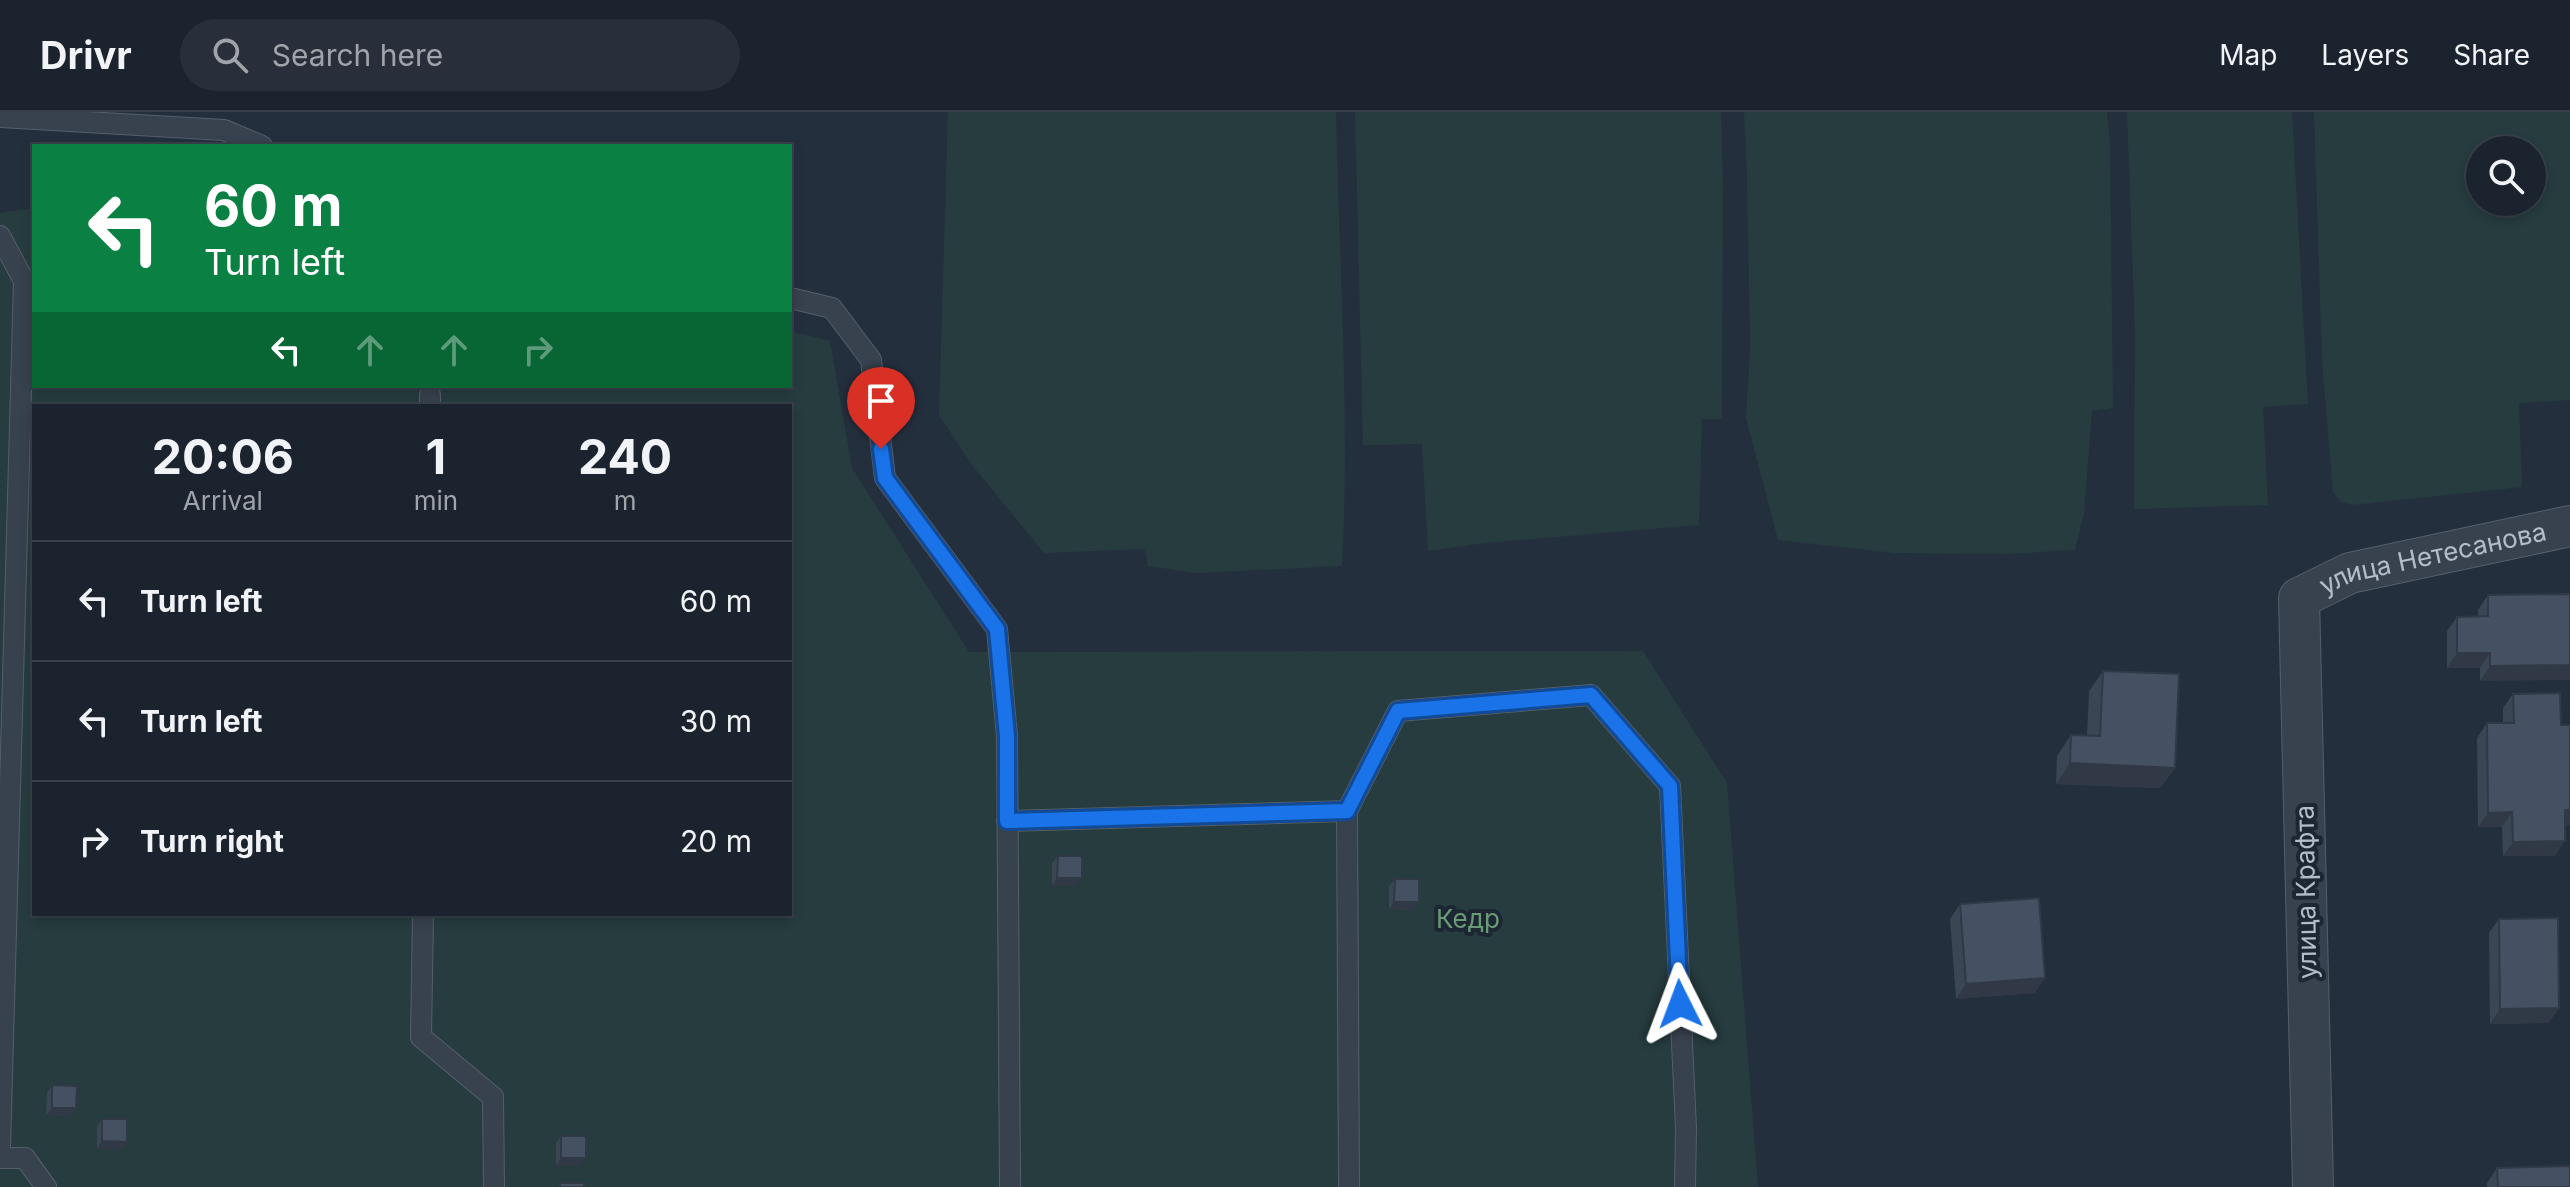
<!DOCTYPE html>
<meta charset="utf-8">
<style>
:root{--surface:#1b232e;--page:#282f3a;--text:#f1f3f6;--muted:#a0a4aa;--line:#39404a}
body{margin:0;font-family:Inter,sans-serif;background:var(--page);color:var(--text);height:100vh;display:flex;flex-direction:column;font-size:30px;white-space:nowrap}
*{box-sizing:border-box;margin:0}
p{font-size:26px;color:var(--muted)}
.icon{flex:none;width:44px;height:44px;fill:none;stroke:currentColor;stroke-width:2;stroke-linecap:round;stroke-linejoin:round}
.map{position:relative;flex:1;overflow:hidden}
.drawer{position:absolute;left:32px;top:292px;width:760px;height:512px;display:flex;flex-direction:column;background:var(--surface);border-radius:0px;box-shadow:0 4px 12px #0003,0 0 0 2px var(--line)}
.drawer>*{flex:none}
.banner{position:absolute;left:32px;top:32px;width:760px;height:244px;border-radius:0px;box-shadow:0 4px 12px #0003,0 0 0 2px var(--line);background:#0b8043;color:#fff;overflow:hidden}
.controls{position:absolute;left:2466px;top:24px;display:grid;gap:16px}
.controls a{display:grid;place-items:center;width:80px;height:80px;border-radius:50%;background:var(--surface);box-shadow:0 4px 12px #0003,0 0 0 2px var(--line);font-size:40px}
.pin{position:absolute;display:grid;place-items:center;width:68px;height:68px;color:#fff;margin:-82px -34px;border-radius:50% 50% 50% 0;rotate:-45deg;box-shadow:0 0 8px #0007}
.pin .icon{rotate:45deg}
.me{position:absolute;width:88px;margin:-44px;rotate:357deg;stroke-linejoin:round;filter:drop-shadow(0 0 6px #0008)}
.turn{display:flex;align-items:center;gap:28px;height:168px;padding:0 40px;font-size:36px}
.turn .icon{width:104px;height:104px;stroke-width:2.5}
.turn b{display:block;font-size:56px;line-height:68px}
.lanes{display:flex;align-items:center;height:76px;padding:0 40px;background:#0003;justify-content:center;gap:40px;direction:ltr}
.lanes .off{opacity:.35}
.eta{display:flex;justify-content:space-evenly;align-items:center;height:136px;text-align:center}
.eta b{font-size:48px;font-weight:700;line-height:56px}
ul{padding:0;list-style:none}
li{display:flex;align-items:center;gap:24px;height:120px;padding:0 40px;border-top:2px solid var(--line)}
li div{flex:1}
li b{display:block;font-size:30px}
li em{font-style:normal}
header{display:flex;align-items:center;gap:48px;box-sizing:border-box;height:112px;padding:0 40px;background:var(--surface);border-bottom:2px solid var(--line)}
header strong{font-size:38px}
nav{display:flex;gap:44px;margin-inline-start:auto;font-size:28px}
.search{width:560px;height:72px;background:var(--page);display:flex;align-items:center;gap:20px;box-sizing:border-box;padding:0 28px;border-radius:44px;color:var(--muted);font-size:30px}
.map>svg:first-child{display:block}
</style>
<header>
<strong>Drivr</strong>
<div class="search"><svg class="icon" aria-label="search" viewBox="0 0 24 24"><circle cx="10" cy="10" r="6"/><path d="M15 15l6 6"/></svg>Search here</div>
<nav><a>Map</a><a>Layers</a><a>Share</a></nav>
</header>
<div class="map">
<svg width="2570" height="1075" viewBox="0 0 2570 1075">
<rect width="100%" height="100%" fill="#242f3e"/>
<!-- green -->
<g fill="#263c3f" fill-rule="evenodd">
<path d="M948,0h388c3,151 14,303 6,454l-146,7 -48,-7 -3,-17 -101,4 -72,-88 -33,-50z"/>
<polygon points="1355,0 1721,0 1723,72 1722,307 1702,307 1699,413 1485,431 1428,439 1422,332 1363,333"/>
<polygon points="1744,0 2107,0 2110,32 2113,296 2092,299 2084,401 2075,438 2008,442 1895,441 1778,428 1746,306 1750,235 1747,62"/>
<polygon points="2127,0 2292,0 2308,292 2263,295 2268,393 2134,397 2135,221"/>
<path d="M2314,0h256v288l-51,3 3,84 -170,18 -11,-3 -8,-10 -11,-131zM2532,38v52h-52v-52z"/>
<path d="M34,96v178h756v-55l40,10 22,127 117,184 674,-1 84,132 31,404h-1758v-974zM34,294h756v508h-756z"/>
</g>
<g fill="none" stroke-linecap="round" stroke-linejoin="round">
<!-- service casing -->
<g stroke="#565f6c" stroke-width="22">
<g id="service">
<polyline points="0,5 224,18 262,34"/>
<polyline points="0,124 24,169 0,1035"/>
<polyline points="790,186 832,196 871,248 885,366 997,517 1007,624 1010,1075"/>
<polyline points="430,294 430,283"/>
<polyline points="1347,699 1349,1075"/>
<polyline points="1007,709 1347,699 1398,599 1591,583 1670,674 1686,1016 1685,1075"/>
<polyline points="423,802 421,925 493,985 494,1075"/>
<polyline points="0,1046 25,1046 46,1075"/>
</g>
</g>
<!-- minor casing -->
<g stroke="#565f6c" stroke-width="42">
<g id="minor">
<path id="s1" d="M2313,1075l-14,-589 51,-25 220,-47"/>
</g>
</g>
<!-- service -->
<use href="#service" stroke="#38414e" stroke-width="20"/>
<!-- minor -->
<use href="#minor" stroke="#38414e" stroke-width="40"/>
</g>
<!-- wall -->
<g fill="#3b4654">
<polygon points="2570,482 2480,569 2480,556 2447,556 2447,519 2457,505 2478,504 2478,498 2488,483"/>
<polygon points="2103,559 2175,656 2160,676 2056,672 2057,644 2071,623 2087,624 2089,579"/>
<polygon points="2513,582 2561,613 2570,713 2565,713 2555,744 2503,744 2502,715 2478,715 2477,626 2487,611 2503,611 2503,596"/>
<polygon points="1058,744 1077,774 1052,774 1052,751"/>
<polygon points="1395,767 1419,790 1414,798 1389,797 1389,774"/>
<polygon points="1960,792 2035,881 1956,887 1950,807"/>
<polygon points="2499,807 2549,911 2490,912 2489,821"/>
<polygon points="52,973 71,1004 46,1003 47,981"/>
<polygon points="102,1007 122,1037 97,1037 97,1014"/>
<polygon points="561,1024 581,1054 556,1054 556,1031"/>
<polygon points="2497,1056 2570,1075 2487,1075 2487,1071"/>
</g>
<!-- shaded-wall -->
<g fill="#303945">
<polygon points="2457,541 2490,541 2480,556 2447,556"/>
<polygon points="2570,553 2570,568 2480,569 2490,554"/>
<polygon points="2070,651 2175,656 2160,676 2056,672"/>
<polygon points="2565,698 2570,698 2570,713 2554,713"/>
<polygon points="2512,700 2502,715 2478,715 2488,701"/>
<polygon points="2565,729 2555,744 2503,744 2513,730"/>
<polygon points="1057,766 1082,766 1077,774 1052,774"/>
<polygon points="1394,790 1419,790 1414,798 1389,797"/>
<polygon points="2045,866 2035,881 1956,887 1966,872"/>
<polygon points="2559,896 2549,911 2490,912 2500,897"/>
<polygon points="52,996 76,996 71,1004 46,1003"/>
<polygon points="102,1029 127,1030 122,1037 97,1037"/>
<polygon points="561,1046 586,1046 581,1054 556,1054"/>
</g>
<!-- building -->
<g fill="#455162" stroke="#303945" stroke-width="2">
<polygon points="2570,482 2570,553 2490,554 2490,541 2457,541 2457,505 2488,504 2488,483"/>
<polygon points="2103,559 2179,562 2175,656 2070,651 2071,623 2100,624"/>
<polygon points="2560,581 2561,613 2570,613 2570,698 2565,698 2565,729 2513,730 2512,700 2488,701 2487,611 2514,611 2513,582"/>
<polygon points="1058,744 1082,744 1082,766 1057,766"/>
<polygon points="1395,767 1419,767 1419,790 1394,790"/>
<polygon points="2039,786 2045,866 1966,872 1960,792"/>
<polygon points="2558,806 2559,896 2500,897 2499,807"/>
<polygon points="52,973 77,974 76,996 52,996"/>
<polygon points="102,1007 127,1007 127,1030 102,1029"/>
<rect x="561" y="1024" width="25" height="22"/>
<polygon points="2570,1054 2570,1075 2498,1075 2497,1056"/>
<rect x="560" y="1071" width="24" height="4"/>
</g>
<g fill="none" stroke-linecap="round" stroke-linejoin="round">
<!-- route casing -->
<g stroke="#114b97" stroke-width="20">
<polyline id="route" points="881,337 885,366 997,517 1007,624 1007,709 1347,699 1398,599 1591,583 1670,674 1680,892"/>
</g>
<!-- route -->
<use href="#route" stroke="#1a73e8" stroke-width="14"/>
</g>
<g text-anchor="middle" stroke-width="8" stroke-linejoin="round" paint-order="stroke">
<!-- street labels -->
<g font-size="26" fill="#b4bcc9" stroke="#1d2633">
<text dy="9" stroke="none"><textPath href="#s1" startOffset="730">улица Нетесанова</textPath></text>
<text transform="translate(2306 780) rotate(-91)" y="9">улица Крафта</text>
</g>
<!-- park labels -->
<g font-size="26" fill="#6b9a76" stroke="#1d2633">
<text x="1468" y="816">Кедр</text>
</g>
</g>
</svg>
<div class="controls">
<a><svg class="icon" aria-label="search" viewBox="0 0 24 24"><circle cx="10" cy="10" r="6"/><path d="M15 15l6 6"/></svg></a>
</div>
<div class="pin" style="left:881px;top:337px;background:#d93025"><svg class="icon" aria-label="arrive" viewBox="0 0 24 24"><path d="M6 21V4h12l-3 4 3 4H6"/></svg></div>
<svg class="me" style="left:1680px;top:892px" viewBox="-20 -20 40 40"><path d="M0-17L14 15 0 8-14 15z" fill="#1a73e8" stroke="#fff" stroke-width="4"/></svg>
<div class="banner">
<div class="turn"><svg class="icon" aria-label="left" viewBox="0 0 24 24"><path d="M17 20v-9H6M10 6l-5 5 5 5"/></svg><div><b>60 m</b>Turn left</div></div>
<div class="lanes"><svg class="icon" aria-label="left" viewBox="0 0 24 24"><path d="M17 20v-9H6M10 6l-5 5 5 5"/></svg><svg class="icon off" aria-label="ahead" viewBox="0 0 24 24"><path d="M12 20V5M6 11l6-6 6 6"/></svg><svg class="icon off" aria-label="ahead" viewBox="0 0 24 24"><path d="M12 20V5M6 11l6-6 6 6"/></svg><svg class="icon off" aria-label="right" viewBox="0 0 24 24"><path d="M7 20v-9h11M14 6l5 5-5 5"/></svg></div>
</div>
<section class="drawer">
<div class="eta">
<div><b>20:06</b><p>Arrival</p></div>
<div><b>1</b><p>min</p></div>
<div><b>240</b><p>m</p></div>
</div>
<ul>
<li><svg class="icon" aria-label="left" viewBox="0 0 24 24"><path d="M17 20v-9H6M10 6l-5 5 5 5"/></svg><div><b>Turn left</b></div><em>60 m</em></li>
<li><svg class="icon" aria-label="left" viewBox="0 0 24 24"><path d="M17 20v-9H6M10 6l-5 5 5 5"/></svg><div><b>Turn left</b></div><em>30 m</em></li>
<li><svg class="icon" aria-label="right" viewBox="0 0 24 24"><path d="M7 20v-9h11M14 6l5 5-5 5"/></svg><div><b>Turn right</b></div><em>20 m</em></li>
</ul>
</section>
</div>
